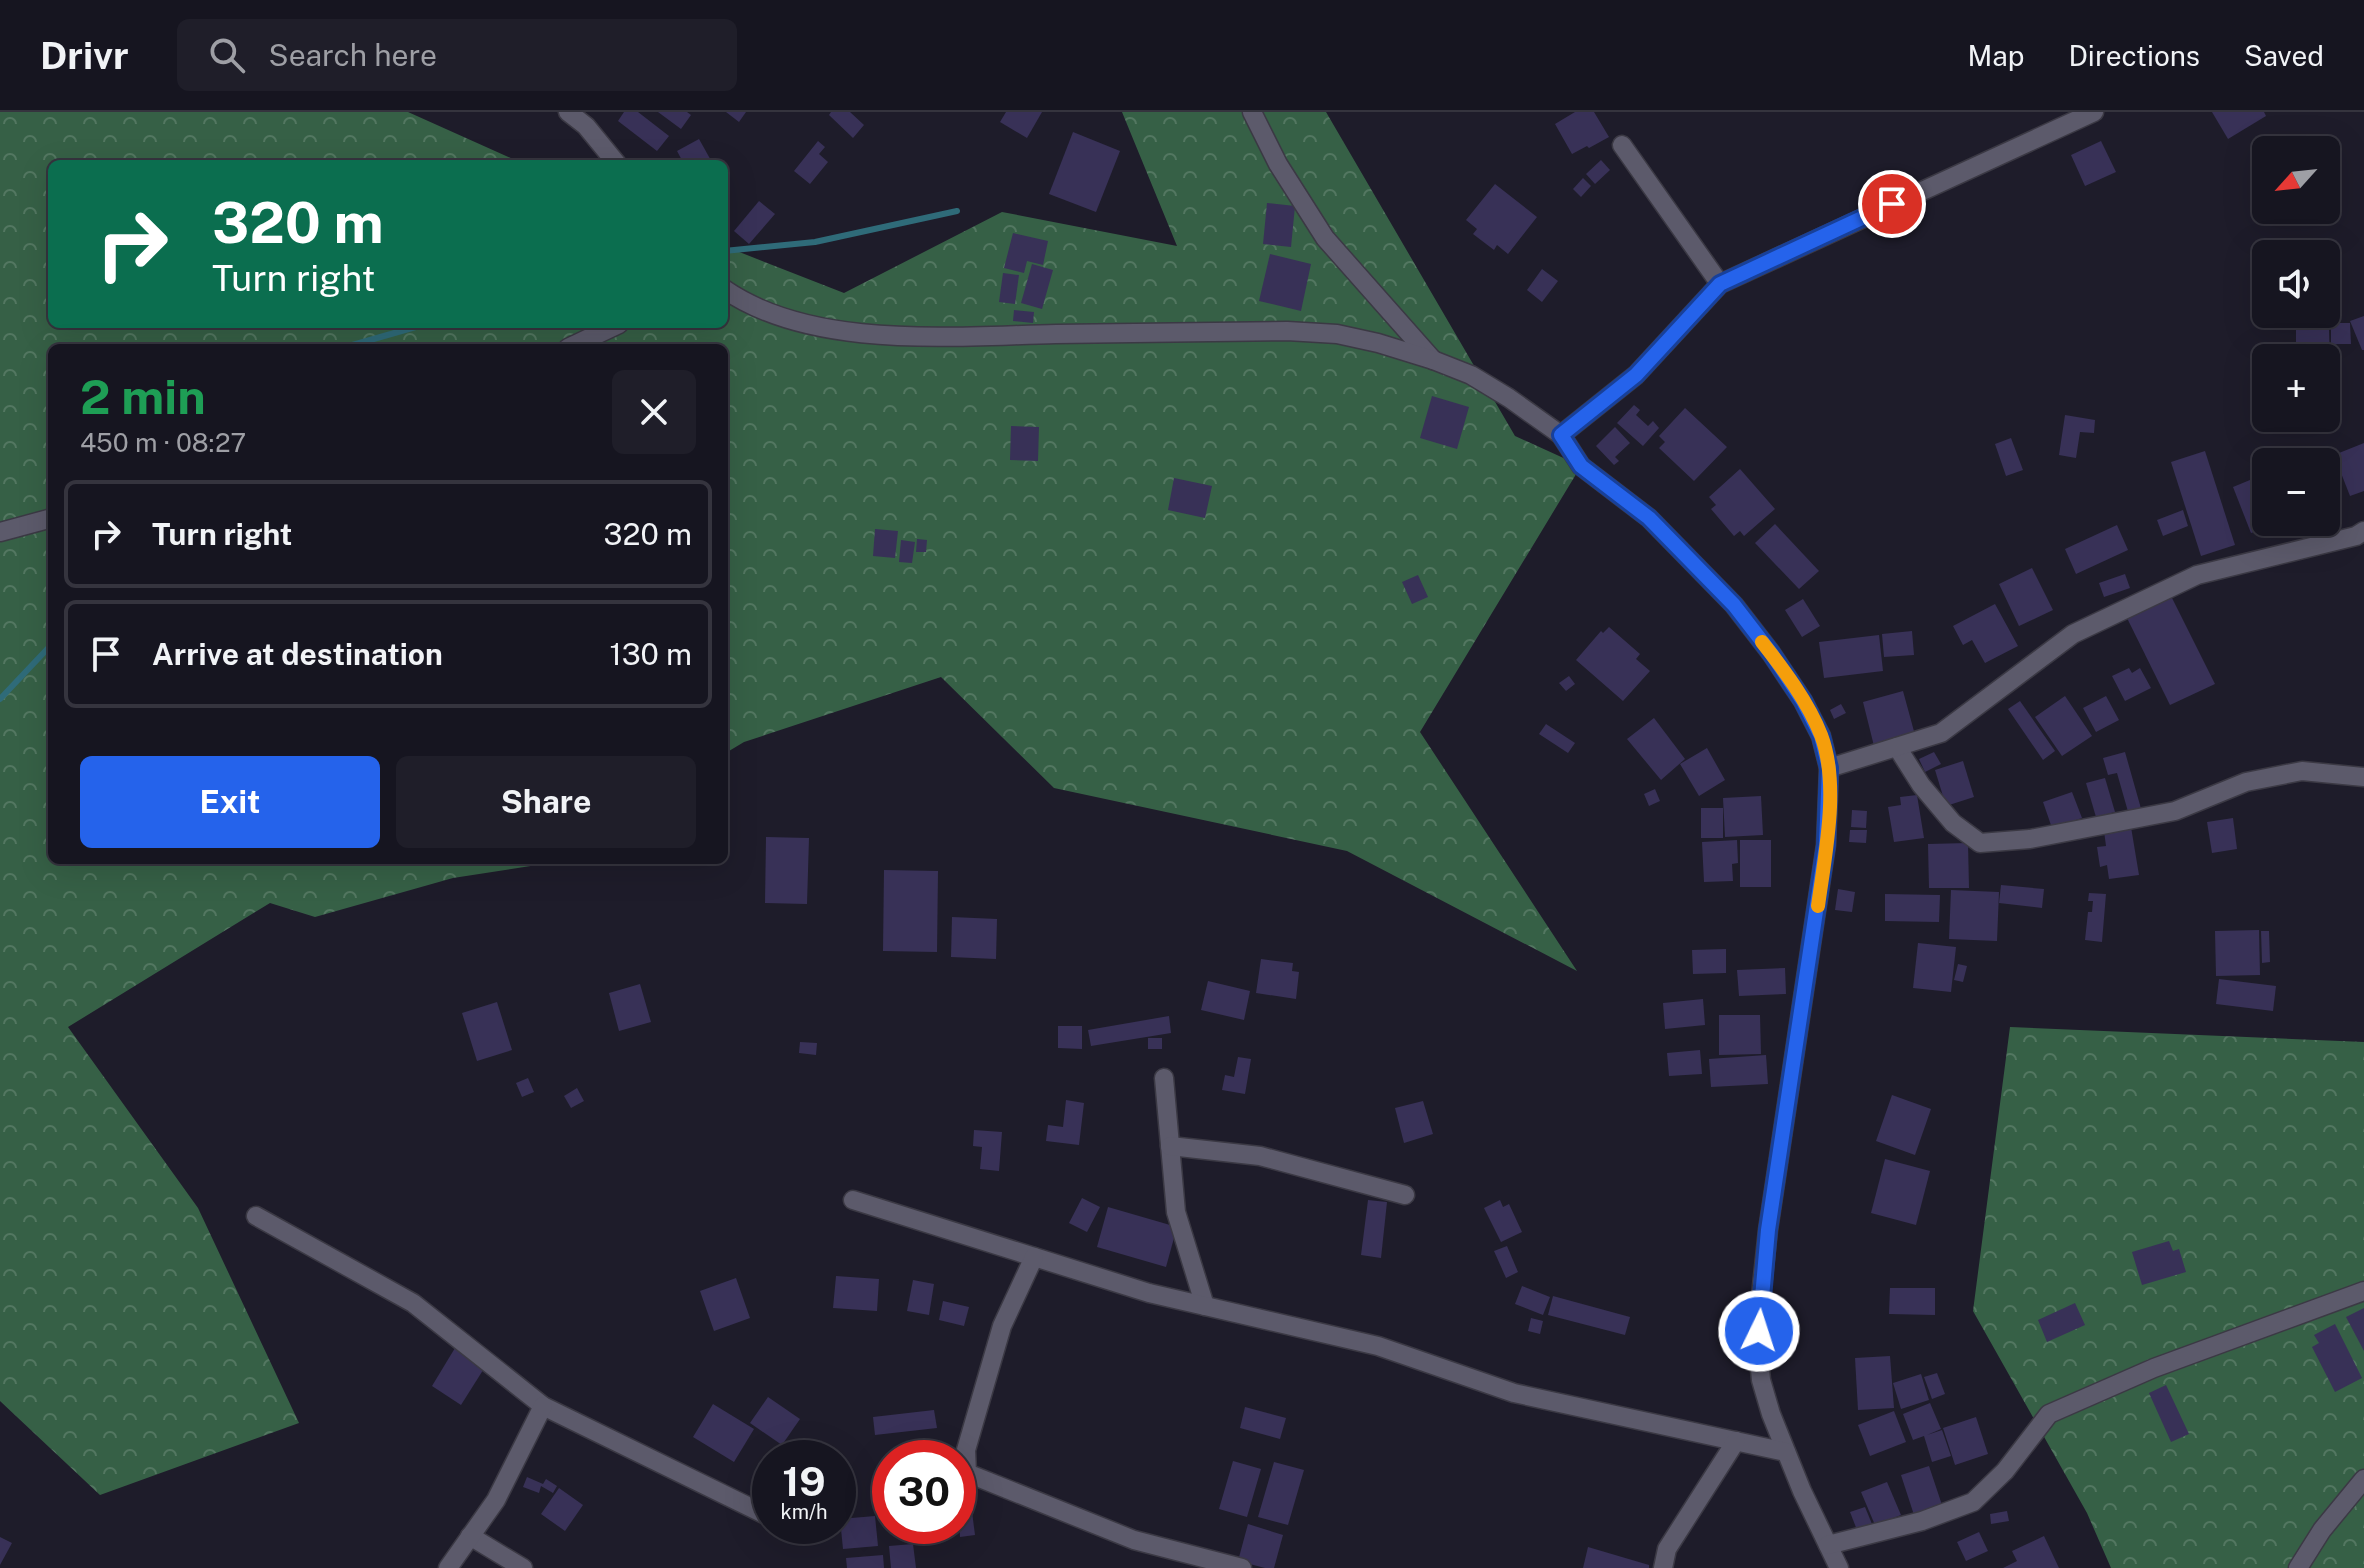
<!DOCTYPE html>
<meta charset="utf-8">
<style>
:root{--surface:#161520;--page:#1f1e29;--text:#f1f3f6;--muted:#9e9fa5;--line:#35343e;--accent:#2563eb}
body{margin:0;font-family:"Public Sans",sans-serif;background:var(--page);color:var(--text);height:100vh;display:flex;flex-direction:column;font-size:30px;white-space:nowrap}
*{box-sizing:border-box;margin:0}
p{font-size:26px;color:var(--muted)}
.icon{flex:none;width:44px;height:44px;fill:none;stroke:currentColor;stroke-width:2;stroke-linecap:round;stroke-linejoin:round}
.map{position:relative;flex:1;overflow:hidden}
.details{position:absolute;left:48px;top:232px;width:680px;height:520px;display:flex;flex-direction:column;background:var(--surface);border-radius:12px;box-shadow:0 8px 32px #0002,0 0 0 2px var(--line)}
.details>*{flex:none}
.top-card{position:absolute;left:48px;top:48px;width:680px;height:168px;border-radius:12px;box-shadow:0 8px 32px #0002,0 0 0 2px var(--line);background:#0b6e4f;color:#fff;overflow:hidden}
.needle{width:52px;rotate:243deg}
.fabs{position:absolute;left:2252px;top:24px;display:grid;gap:16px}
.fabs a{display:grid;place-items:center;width:88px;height:88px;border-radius:12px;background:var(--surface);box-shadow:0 8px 32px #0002,0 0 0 2px var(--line);font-size:40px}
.speed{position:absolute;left:752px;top:1328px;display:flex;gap:16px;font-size:40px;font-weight:700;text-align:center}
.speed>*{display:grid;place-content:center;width:104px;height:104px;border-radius:50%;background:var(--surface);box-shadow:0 8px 32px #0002,0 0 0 2px var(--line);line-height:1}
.speed small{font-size:20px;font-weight:400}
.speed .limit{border:12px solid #d22;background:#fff;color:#111}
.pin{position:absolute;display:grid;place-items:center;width:68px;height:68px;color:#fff;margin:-34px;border:4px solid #fff;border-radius:50%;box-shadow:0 2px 8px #0007}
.me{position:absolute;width:88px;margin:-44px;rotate:4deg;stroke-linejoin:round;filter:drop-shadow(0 0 6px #0008)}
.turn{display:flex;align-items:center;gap:28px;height:168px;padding:0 32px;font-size:36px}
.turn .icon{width:104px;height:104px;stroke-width:2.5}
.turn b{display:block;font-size:56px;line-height:68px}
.round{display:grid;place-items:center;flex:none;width:84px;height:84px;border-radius:12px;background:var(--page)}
.headline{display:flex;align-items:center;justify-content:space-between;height:136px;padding:0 32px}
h1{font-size:48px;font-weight:700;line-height:60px;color:#1e9e55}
.action{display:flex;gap:16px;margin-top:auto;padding:16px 32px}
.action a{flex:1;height:92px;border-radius:12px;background:var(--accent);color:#fff;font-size:32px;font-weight:700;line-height:92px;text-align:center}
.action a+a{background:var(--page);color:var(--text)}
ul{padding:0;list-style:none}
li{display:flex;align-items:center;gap:24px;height:108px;margin:0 16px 12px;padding:0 16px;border:4px solid var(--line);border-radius:12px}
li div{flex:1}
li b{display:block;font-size:30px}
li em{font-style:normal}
header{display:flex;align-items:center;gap:48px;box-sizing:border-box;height:112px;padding:0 40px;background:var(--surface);border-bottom:2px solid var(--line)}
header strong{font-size:38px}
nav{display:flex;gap:44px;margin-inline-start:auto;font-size:28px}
.search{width:560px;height:72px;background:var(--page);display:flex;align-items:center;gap:20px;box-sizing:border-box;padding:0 28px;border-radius:12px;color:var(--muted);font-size:30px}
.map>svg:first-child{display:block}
</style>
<header>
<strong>Drivr</strong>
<div class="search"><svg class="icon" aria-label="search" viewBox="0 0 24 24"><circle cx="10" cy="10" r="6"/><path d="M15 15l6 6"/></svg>Search here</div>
<nav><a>Map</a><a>Directions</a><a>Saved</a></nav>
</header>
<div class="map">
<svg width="2364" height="1456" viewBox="0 0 2364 1456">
<defs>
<pattern id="forest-crowns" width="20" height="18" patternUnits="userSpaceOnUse" patternTransform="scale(2)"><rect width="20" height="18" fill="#366046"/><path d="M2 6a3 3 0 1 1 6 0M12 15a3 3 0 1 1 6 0" fill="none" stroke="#537761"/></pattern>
</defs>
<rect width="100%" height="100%" fill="#1e1c2a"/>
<!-- forest -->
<g fill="url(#forest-crowns)">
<polygon points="0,0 408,0 524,52 52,52 52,212 724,212 724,134 844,181 1002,100 1177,134 1122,0 1326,0 1515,324 1581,354 1420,620 1577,859 1347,739 1054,676 941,565 744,630 724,642 724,236 52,236 52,748 545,748 537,753 453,766 315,805 270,791 68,915 198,1096 299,1311 100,1383 0,1289"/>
<polygon points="2010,915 2364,930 2364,1456 2111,1456 2087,1401 1973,1199"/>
</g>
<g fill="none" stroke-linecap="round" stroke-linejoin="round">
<!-- stream -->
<g stroke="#2f6b79" stroke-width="6">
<polyline points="724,139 815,130 957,99"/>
<polyline points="342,236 426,212"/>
<polyline points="0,587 52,532"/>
</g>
</g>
<!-- building -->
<g fill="#383157">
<polygon points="624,0 638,0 669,24 657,39 618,9"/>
<polygon points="658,0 687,0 691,3 681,17"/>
<polygon points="726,0 746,0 739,10"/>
<polygon points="831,0 850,0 864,13 853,26 829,3"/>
<polygon points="1006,0 1042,0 1027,26 1000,10"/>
<polygon points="1575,0 1594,0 1609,25 1589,36 1587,34 1572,42 1555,12"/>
<polygon points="2212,0 2264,0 2266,4 2228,27"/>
<polygon points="1073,20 1120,39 1096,100 1049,82"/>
<polygon points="699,27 713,52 684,52 677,39"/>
<polygon points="818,29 825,35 819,42 828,50 810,72 794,59"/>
<polygon points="2101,29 2116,60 2085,74 2071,43"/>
<polygon points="1601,48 1610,58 1595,72 1586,62"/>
<polygon points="1583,66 1591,74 1581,85 1573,77"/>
<polygon points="1495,72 1537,105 1508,142 1497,133 1494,138 1473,122 1477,117 1466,108"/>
<polygon points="759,89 775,102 749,132 734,119"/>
<polygon points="1267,91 1295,94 1291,135 1263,132"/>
<polygon points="1013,121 1048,129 1043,153 1027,149 1024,161 1004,156"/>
<polygon points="1270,142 1311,152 1301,199 1259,189"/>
<polygon points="1032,152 1053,158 1042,197 1021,191"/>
<polygon points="1542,157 1558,169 1542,190 1527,178"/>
<polygon points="1003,161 1019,163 1015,192 999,190"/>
<polygon points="1014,198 1034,200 1033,211 1013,209"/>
<polygon points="2364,204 2364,238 2362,238 2350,209"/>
<polygon points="2331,211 2350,211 2351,232 2331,232"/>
<polygon points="2296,216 2329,217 2330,252 2326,252 2326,246 2296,246"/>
<polygon points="1432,284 1469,295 1457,337 1420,326"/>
<polygon points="1634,293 1640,298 1636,303 1648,314 1653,309 1659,316 1643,334 1617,311"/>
<polygon points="1685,296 1727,335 1694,369 1659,336 1665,330 1659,324"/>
<polygon points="2065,303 2095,308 2094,321 2080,320 2076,346 2059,343"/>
<polygon points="1011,314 1039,315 1038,349 1010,348"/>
<polygon points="1615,315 1630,331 1615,345 1619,349 1614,353 1596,334"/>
<polygon points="2011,326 2023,358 2006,364 1995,332"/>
<polygon points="2364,331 2364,379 2350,384 2334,343"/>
<polygon points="2205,339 2235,433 2201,444 2171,350"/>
<polygon points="1740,357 1775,397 1744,424 1740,419 1734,424 1711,397 1716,393 1709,385"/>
<polygon points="1174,366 1212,374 1205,406 1168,398"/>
<polygon points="2250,368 2269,415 2251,421 2233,375"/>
<polygon points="2183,398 2188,414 2163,424 2157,408"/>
<polygon points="1775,412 1819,459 1799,477 1755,431"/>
<polygon points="2117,413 2128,438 2076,462 2065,437"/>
<polygon points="875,417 898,419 895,446 873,444"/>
<polygon points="917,427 927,428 926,440 916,440"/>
<polygon points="901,428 915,430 912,451 899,450"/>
<polygon points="2032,456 2053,498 2019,514 1999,472"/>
<polygon points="2125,462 2130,476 2104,485 2099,471"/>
<polygon points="1418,463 1428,485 1412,492 1402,470"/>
<polygon points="2170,482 2215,572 2170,593 2126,504"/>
<polygon points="1803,487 1820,514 1802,525 1785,498"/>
<polygon points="1995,492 2018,534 1985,551 1972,528 1963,533 1953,514"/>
<polygon points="1609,515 1640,542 1636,547 1650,559 1623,589 1576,548 1601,519 1603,521"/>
<polygon points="1912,519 1914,543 1884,545 1882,522"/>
<polygon points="1879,523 1883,559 1824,566 1819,530"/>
<polygon points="2129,556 2132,561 2140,556 2151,576 2125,589 2112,564"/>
<polygon points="1569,564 1575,572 1566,579 1559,571"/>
<polygon points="1903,579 1915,623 1874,634 1863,590"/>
<polygon points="2065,584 2092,624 2062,644 2035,605"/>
<polygon points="2106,584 2119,608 2096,620 2083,596"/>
<polygon points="2020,589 2055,639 2043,648 2008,597"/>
<polygon points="1841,592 1846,601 1834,607 1830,598"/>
<polygon points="1654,606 1685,647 1661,668 1627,627"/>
<polygon points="1546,612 1575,631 1568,641 1539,622"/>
<polygon points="1707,636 1725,668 1699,684 1680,652"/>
<polygon points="1934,640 1941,652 1925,660 1919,647"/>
<polygon points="2125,640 2142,700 2129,703 2117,661 2108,663 2103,646"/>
<polygon points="1963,649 1974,685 1946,694 1935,658"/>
<polygon points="2105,666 2115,700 2096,705 2086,671"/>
<polygon points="1655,677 1660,689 1649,694 1644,682"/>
<polygon points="2072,680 2082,706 2052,716 2043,690"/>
<polygon points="1917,683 1924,726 1894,730 1888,695 1901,693 1900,685"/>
<polygon points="1761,684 1763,723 1725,725 1723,686"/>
<rect x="1701" y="696" width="22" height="30"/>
<polygon points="1852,698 1867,699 1866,716 1851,715"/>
<polygon points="2233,706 2237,737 2212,741 2207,710"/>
<polygon points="2131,715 2139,763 2109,767 2107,753 2100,755 2097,735 2106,734 2104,719"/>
<polygon points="1850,718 1867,718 1866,731 1849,730"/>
<polygon points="766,725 809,726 807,792 765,791"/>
<polygon points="1737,728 1738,751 1732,752 1733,769 1704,770 1702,730"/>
<rect x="1740" y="728" width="31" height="47"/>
<polygon points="1968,731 1969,776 1929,776 1928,732"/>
<polygon points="884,758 938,759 937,840 883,839"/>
<polygon points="2001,773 2044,777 2042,796 1999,791"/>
<polygon points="1838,777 1855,780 1852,800 1835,798"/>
<polygon points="1951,778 1999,780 1997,829 1949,827"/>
<polygon points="2089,781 2106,782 2102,830 2085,828 2088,800 2092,800 2093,789 2088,789"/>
<polygon points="1885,782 1940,783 1939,810 1885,809"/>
<polygon points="952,805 997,807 996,847 951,845"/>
<polygon points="2259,818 2260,863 2216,864 2215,819"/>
<polygon points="2261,819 2269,819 2270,850 2262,851"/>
<polygon points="1918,831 1956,835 1951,880 1913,876"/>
<polygon points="1726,837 1726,861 1693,862 1692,838"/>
<polygon points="1261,847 1293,851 1292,859 1299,860 1296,887 1256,881"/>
<polygon points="1958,852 1967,854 1963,870 1954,868"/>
<polygon points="1785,856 1786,882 1739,884 1737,858"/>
<polygon points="2219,867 2276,874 2273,899 2216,892"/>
<polygon points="1208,869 1250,879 1244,908 1201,898"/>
<polygon points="640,872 651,910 619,919 609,881"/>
<polygon points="1703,887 1705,913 1665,917 1663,891"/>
<polygon points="497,890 512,938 477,949 462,901"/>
<polygon points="1719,903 1760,903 1761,942 1719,943"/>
<polygon points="1169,904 1171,921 1091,934 1088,918"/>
<polygon points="1058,914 1082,914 1082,937 1058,936"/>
<rect x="1148" y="926" width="14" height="11"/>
<polygon points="800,930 817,931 816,943 799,941"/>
<polygon points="1700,938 1702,962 1669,964 1667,941"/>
<polygon points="1766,943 1768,972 1711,975 1709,947"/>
<polygon points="1238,945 1251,947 1245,982 1222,978 1225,963 1234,965"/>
<polygon points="528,966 534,980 522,985 516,971"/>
<polygon points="577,976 584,989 571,996 564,984"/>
<polygon points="1892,983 1931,997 1915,1043 1876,1029"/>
<polygon points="1066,988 1084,991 1079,1033 1046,1029 1048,1013 1063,1015"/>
<polygon points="1423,989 1433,1022 1404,1031 1395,996"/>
<polygon points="974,1018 1002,1020 999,1059 980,1057 982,1035 973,1034"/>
<polygon points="1885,1047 1930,1059 1916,1113 1871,1101"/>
<polygon points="1082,1086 1100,1095 1087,1120 1069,1111"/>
<polygon points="1368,1088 1387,1090 1381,1146 1361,1143"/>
<polygon points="1500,1088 1503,1095 1509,1092 1522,1120 1501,1130 1484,1096"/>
<polygon points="1108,1095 1177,1115 1166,1155 1097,1135"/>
<polygon points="2169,1129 2173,1139 2179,1137 2186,1160 2142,1173 2132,1140"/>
<polygon points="1507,1134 1518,1160 1506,1166 1494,1139"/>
<polygon points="836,1164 879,1167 877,1199 833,1196"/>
<polygon points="736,1166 750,1206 714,1219 700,1179"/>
<polygon points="913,1168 934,1172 929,1203 907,1199"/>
<polygon points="1522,1174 1550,1185 1543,1203 1515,1192"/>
<polygon points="1890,1176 1935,1176 1935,1203 1889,1202"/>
<polygon points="1553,1184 1630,1205 1625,1223 1548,1203"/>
<polygon points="943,1189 969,1195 964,1214 939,1208"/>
<polygon points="2075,1191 2085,1213 2047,1230 2038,1208"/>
<polygon points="2364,1196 2364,1239 2346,1205"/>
<polygon points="1531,1206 1543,1209 1540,1222 1528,1219"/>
<polygon points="2335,1212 2362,1266 2335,1280 2312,1235 2319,1231 2314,1223"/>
<polygon points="455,1236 485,1255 461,1293 432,1274"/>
<polygon points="1890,1244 1894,1296 1858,1298 1855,1246"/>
<polygon points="1937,1261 1945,1282 1932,1287 1924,1265"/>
<polygon points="1921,1262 1929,1288 1901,1297 1893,1271"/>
<polygon points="2166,1273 2189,1322 2171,1330 2149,1281"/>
<polygon points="768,1285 800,1307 782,1333 750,1311"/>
<polygon points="1930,1291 1941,1317 1927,1323 1942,1318 1951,1344 1932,1350 1924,1324 1913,1328 1903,1302"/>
<polygon points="713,1292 754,1317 734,1350 693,1325"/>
<polygon points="1245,1295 1286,1306 1280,1327 1240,1316"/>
<polygon points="934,1298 937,1316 875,1323 873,1305"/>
<polygon points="1894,1299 1906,1330 1870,1344 1858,1313"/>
<polygon points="1976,1305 1988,1342 1955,1353 1943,1316"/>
<polygon points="1233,1349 1261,1357 1247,1405 1219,1397"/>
<polygon points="1274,1350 1304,1358 1288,1413 1258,1405"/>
<polygon points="1929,1354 1942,1393 1914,1403 1901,1363"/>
<polygon points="527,1365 543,1372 546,1367 557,1374 553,1381 541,1374 539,1381 523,1375"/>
<polygon points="1887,1370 1901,1403 1875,1413 1861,1380"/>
<polygon points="559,1376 583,1393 565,1419 541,1402"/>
<polygon points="971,1392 975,1423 960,1425 958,1394"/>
<polygon points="1865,1395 1872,1412 1857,1418 1850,1400"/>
<polygon points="2007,1399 2009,1409 1991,1412 1990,1402"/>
<polygon points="875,1404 878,1434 843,1437 840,1407"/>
<polygon points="1248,1412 1283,1423 1274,1456 1265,1456 1238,1449"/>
<polygon points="912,1414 952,1414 953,1425 913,1429"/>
<polygon points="1979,1420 1988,1439 1966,1449 1957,1430"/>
<polygon points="2044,1424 2059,1456 2003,1456 2017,1449 2012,1439"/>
<polygon points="0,1425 12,1431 0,1453"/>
<polygon points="913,1432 916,1456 891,1456 889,1434"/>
<polygon points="1588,1435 1649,1453 1649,1456 1583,1456"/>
<polygon points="883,1443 884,1456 847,1456 846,1446"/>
</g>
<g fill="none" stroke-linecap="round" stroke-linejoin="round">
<!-- minor casing -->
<g stroke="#3b3944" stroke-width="21">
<g id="minor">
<polyline points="568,0 586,14 617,52"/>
<polyline points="1252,0 1278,52 1325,126 1433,248"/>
<polyline points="1622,33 1720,172"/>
<path d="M724,177c88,61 229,47 332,45 77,-1 154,-2 231,-3l50,3 41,9 55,17 38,15 38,23 52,37 20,31 68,52 85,87 37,48 32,48 18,35 8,32 -3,77 -58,385 -9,84 -1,34 3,32 10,34 31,77 37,77"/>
<polyline points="568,236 619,212"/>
<polyline points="1561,323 1636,263 1720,172 2094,0"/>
<polyline points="0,420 52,406"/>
<polyline points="1897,635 1921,673 1953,711 1980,731 2030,727 2175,699 2246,670 2302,659 2364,665"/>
<polyline points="1829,656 1941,621 2073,522 2197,463 2356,424 2364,419"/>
<polyline points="1164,966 1176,1100 1205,1194"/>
<polyline points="1170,1034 1260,1044 1405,1083"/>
<polyline points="853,1088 1149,1181 1378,1234 1514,1281 1786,1340"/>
<polyline points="256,1104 413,1191 543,1294 770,1405"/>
<polyline points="1034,1145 1002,1214 966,1338 967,1361 1134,1428 1242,1456"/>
<polyline points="789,1414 801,1420"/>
<polyline points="470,1424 523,1456"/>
<polyline points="1828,1433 1922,1409 1973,1390 2005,1359 2049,1302 2154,1256 2364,1179"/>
<polyline points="448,1456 496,1388 543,1294"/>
<polyline points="1663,1456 1667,1437 1736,1329"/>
<polyline points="2298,1456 2322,1418 2364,1367"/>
</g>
</g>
<!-- minor -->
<use href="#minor" stroke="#5c5a6b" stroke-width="18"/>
</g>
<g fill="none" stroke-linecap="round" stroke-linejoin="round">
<!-- route casing -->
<g stroke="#184099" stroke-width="20">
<polyline id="route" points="1759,1219 1768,1118 1826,733 1829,656 1821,624 1803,589 1771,541 1734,493 1649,406 1581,354 1561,323 1636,263 1720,172 1892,92"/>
</g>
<!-- route -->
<use href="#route" stroke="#2563eb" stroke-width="14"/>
<!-- slow -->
<path stroke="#f59e0b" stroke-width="14" d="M1762,530c22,28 46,60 59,93 19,50 4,119 -3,171"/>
</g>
</svg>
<div class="fabs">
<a><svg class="needle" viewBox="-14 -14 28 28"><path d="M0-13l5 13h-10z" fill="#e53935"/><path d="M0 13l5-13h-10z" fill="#9e9fa5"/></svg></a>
<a><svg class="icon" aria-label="sound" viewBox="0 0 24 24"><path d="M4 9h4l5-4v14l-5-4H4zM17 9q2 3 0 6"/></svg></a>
<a>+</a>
<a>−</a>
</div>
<div class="speed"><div>19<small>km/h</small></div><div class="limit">30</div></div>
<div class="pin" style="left:1892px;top:92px;background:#d93025"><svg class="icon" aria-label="arrive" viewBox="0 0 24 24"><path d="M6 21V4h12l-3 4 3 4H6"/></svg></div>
<svg class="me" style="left:1759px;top:1219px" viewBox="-20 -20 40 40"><circle r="17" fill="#2563eb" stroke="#fff" stroke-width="3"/><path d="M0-11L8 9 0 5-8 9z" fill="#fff"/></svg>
<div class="top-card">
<div class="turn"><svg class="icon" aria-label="right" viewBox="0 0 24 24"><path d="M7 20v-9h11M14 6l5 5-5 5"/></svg><div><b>320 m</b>Turn right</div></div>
</div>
<section class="details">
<div class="headline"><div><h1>2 min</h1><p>450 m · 08:27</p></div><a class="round"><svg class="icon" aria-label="close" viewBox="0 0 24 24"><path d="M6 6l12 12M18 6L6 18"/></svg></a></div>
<ul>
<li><svg class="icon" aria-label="right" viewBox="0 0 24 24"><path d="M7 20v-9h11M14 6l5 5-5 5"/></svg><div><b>Turn right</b></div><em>320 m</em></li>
<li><svg class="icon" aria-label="arrive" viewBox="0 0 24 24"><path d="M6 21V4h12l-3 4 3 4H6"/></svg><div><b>Arrive at destination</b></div><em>130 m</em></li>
</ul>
<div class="action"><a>Exit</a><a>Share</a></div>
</section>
</div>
